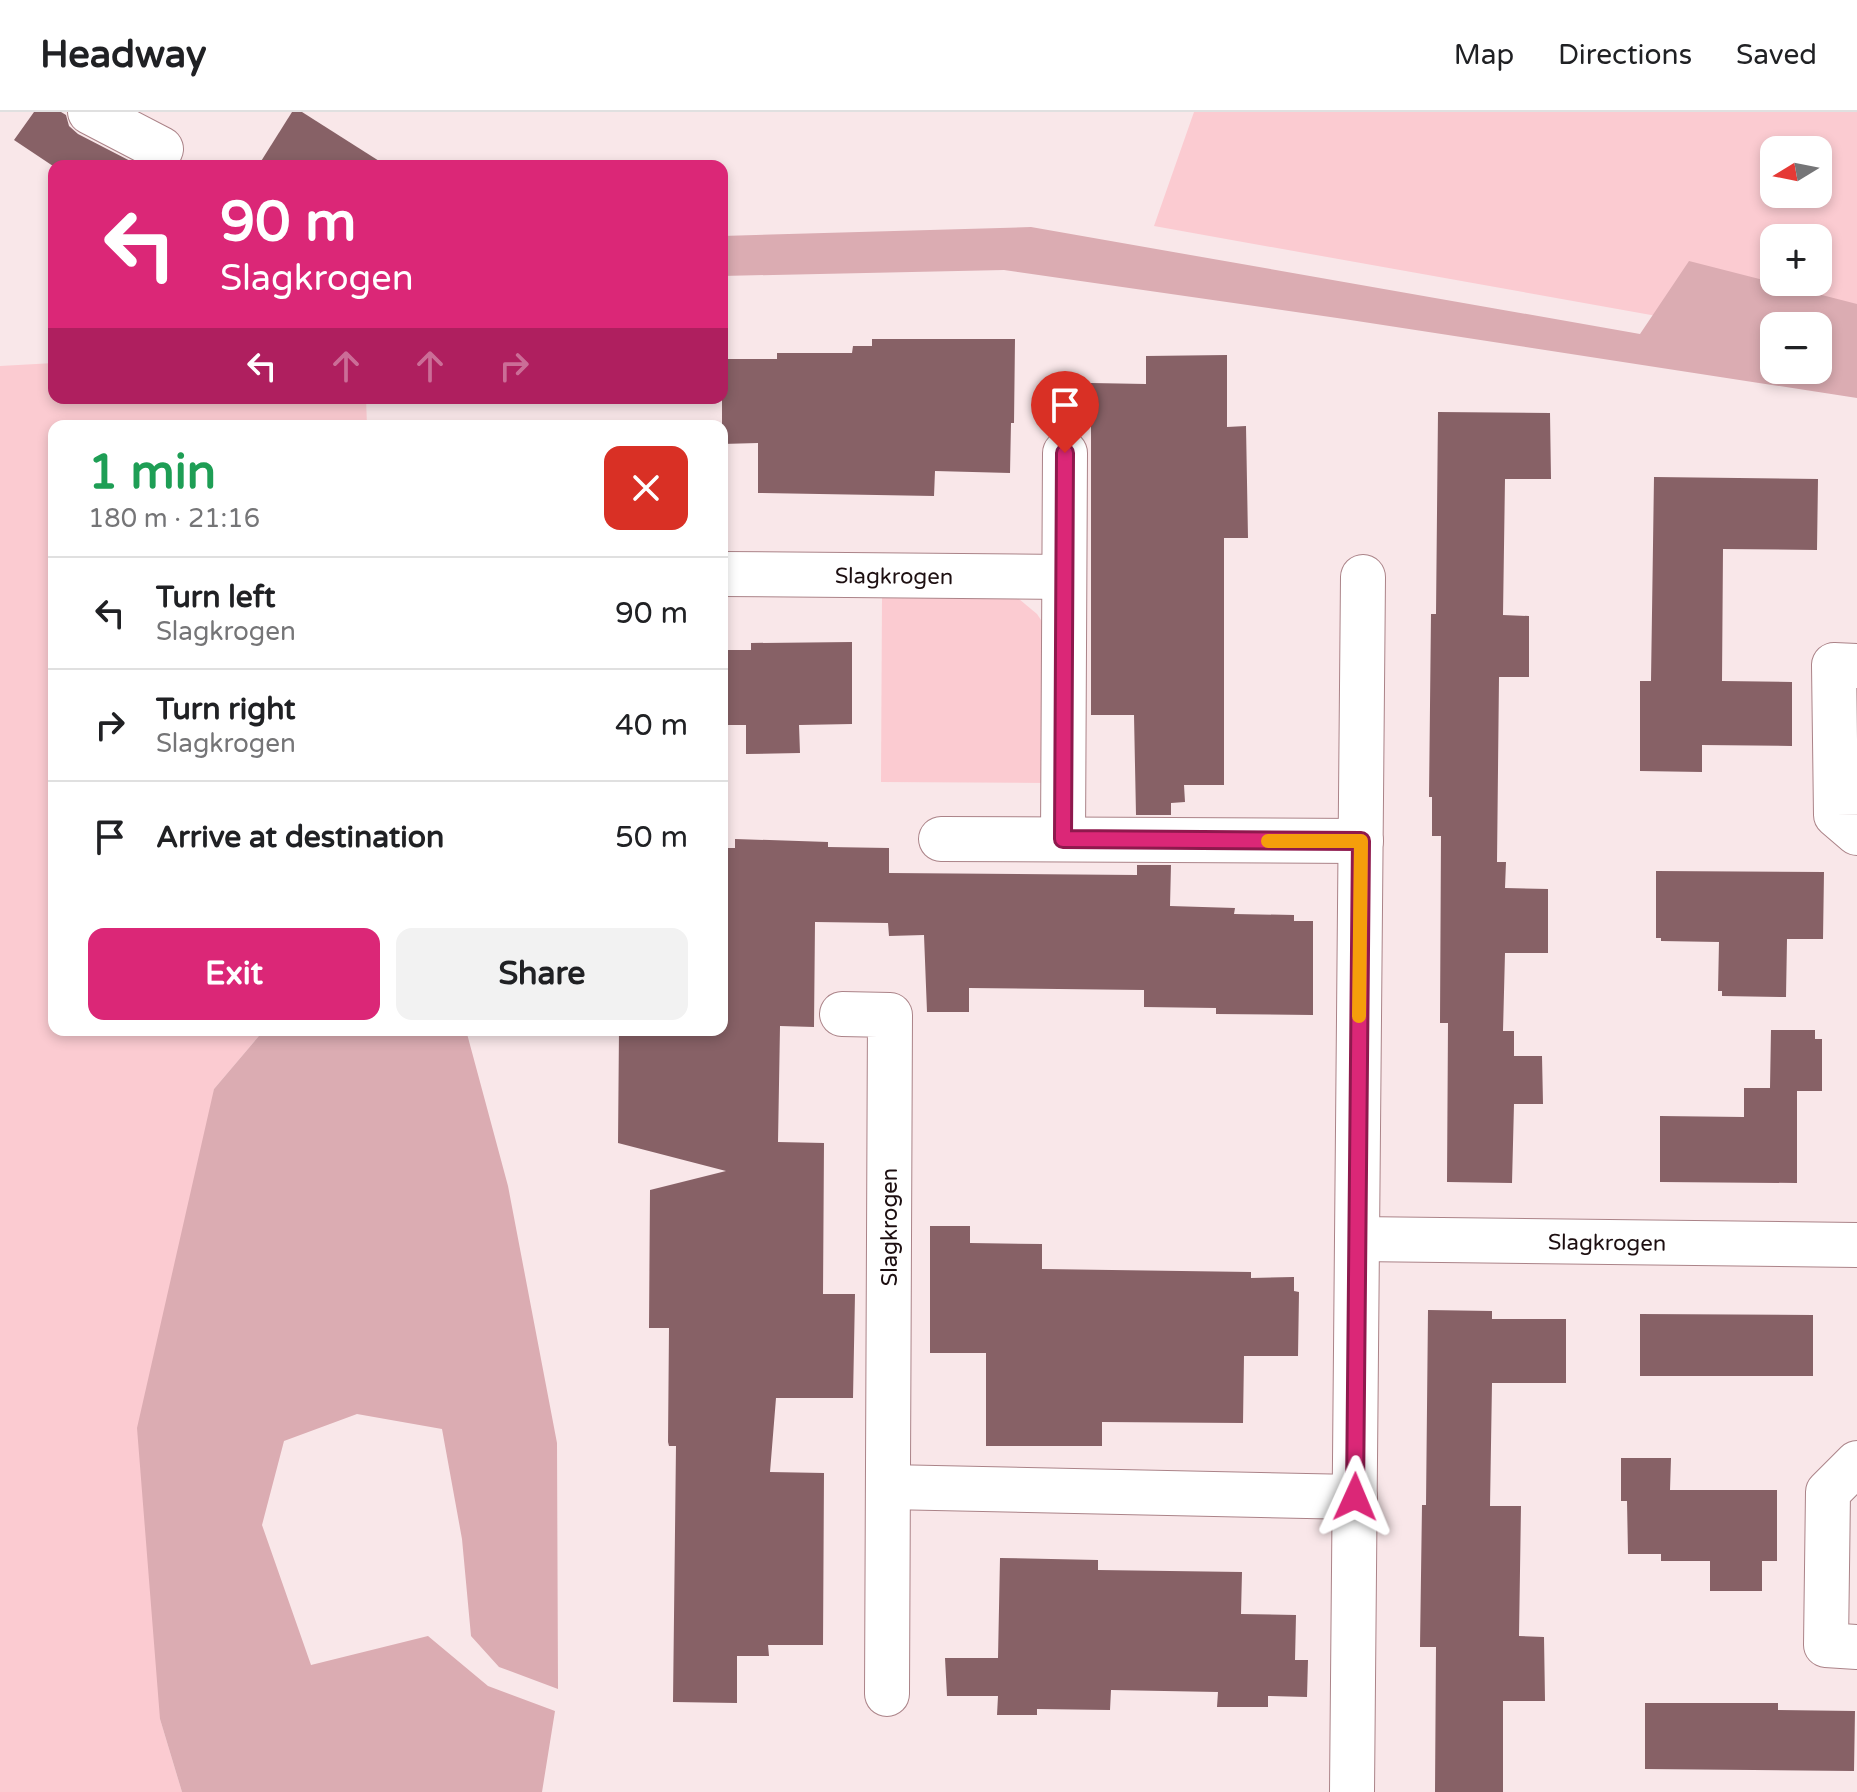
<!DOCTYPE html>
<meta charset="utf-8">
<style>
:root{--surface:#fff;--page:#f2f2f2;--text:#202124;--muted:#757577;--line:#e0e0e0;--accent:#db2777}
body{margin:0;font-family:"Varela Round",sans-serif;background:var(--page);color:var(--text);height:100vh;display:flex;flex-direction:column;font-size:30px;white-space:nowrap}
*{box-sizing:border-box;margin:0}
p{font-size:26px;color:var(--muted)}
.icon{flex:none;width:44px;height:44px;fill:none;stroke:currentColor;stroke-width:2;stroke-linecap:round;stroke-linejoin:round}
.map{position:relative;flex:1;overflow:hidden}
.sheet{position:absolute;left:48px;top:308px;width:680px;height:616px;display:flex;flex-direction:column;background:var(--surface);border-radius:16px;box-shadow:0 4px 12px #0003}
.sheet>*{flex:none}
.top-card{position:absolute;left:48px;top:48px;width:680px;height:244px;border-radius:16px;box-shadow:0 4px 12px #0003;background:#db2777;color:#fff;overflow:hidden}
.needle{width:52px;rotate:260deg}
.controls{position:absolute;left:1760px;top:24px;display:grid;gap:16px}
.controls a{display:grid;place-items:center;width:72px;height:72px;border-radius:16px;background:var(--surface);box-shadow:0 4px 12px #0003;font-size:40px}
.pin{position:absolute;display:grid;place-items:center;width:68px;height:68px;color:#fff;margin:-82px -34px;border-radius:50% 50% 50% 0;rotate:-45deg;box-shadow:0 0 8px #0007}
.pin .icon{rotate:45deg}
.me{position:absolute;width:88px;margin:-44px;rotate:1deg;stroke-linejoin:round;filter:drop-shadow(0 0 6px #0008)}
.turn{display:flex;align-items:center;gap:28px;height:168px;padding:0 40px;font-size:36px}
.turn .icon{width:104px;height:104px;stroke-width:2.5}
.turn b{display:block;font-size:56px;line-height:68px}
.lanes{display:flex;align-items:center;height:76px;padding:0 40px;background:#0003;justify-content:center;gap:40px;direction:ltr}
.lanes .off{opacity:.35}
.round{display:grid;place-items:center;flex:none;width:84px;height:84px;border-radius:16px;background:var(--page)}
.overview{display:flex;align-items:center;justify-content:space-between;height:136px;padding:0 40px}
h1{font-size:48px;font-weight:800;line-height:60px;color:#1e9e55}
.primary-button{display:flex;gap:16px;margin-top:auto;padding:16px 40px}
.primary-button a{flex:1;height:92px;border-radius:16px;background:var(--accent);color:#fff;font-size:32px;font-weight:800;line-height:92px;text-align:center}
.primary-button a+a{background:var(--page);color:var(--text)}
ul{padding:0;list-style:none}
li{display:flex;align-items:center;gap:24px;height:112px;padding:0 40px;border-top:2px solid var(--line)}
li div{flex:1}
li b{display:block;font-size:30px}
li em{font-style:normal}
header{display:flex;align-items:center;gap:48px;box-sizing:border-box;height:112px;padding:0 40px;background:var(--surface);border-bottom:2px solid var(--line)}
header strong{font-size:38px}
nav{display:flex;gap:44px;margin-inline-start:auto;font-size:28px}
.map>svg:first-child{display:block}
</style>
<header>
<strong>Headway</strong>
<nav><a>Map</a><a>Directions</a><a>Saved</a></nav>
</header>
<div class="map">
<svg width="1857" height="1680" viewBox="0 0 1857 1680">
<rect width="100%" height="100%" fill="#f9e7e9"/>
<!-- green -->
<g fill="#fbcbd1" fill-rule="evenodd">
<path d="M1194,0h663v240l-39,-26h-44v11l-620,-111zM1774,38h44v44h-44zM1774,126h44v44h-44z"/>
<polygon points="54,251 54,286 366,286 367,314 54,314 54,918 264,918 214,977 160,1607 182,1680 0,1680 0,254"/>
<polygon points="882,486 1019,487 1037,502 1047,517 1046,671 881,670"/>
</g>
<!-- forest -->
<g fill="#dbacb2" fill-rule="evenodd">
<path d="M1031,115l609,107 49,-73 168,43v94l-513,-79 -340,-49 -282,6v-40zM1774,214h44v44h-44z"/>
<polygon points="264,918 466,918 508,1074 557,1331 558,1577 499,1555 471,1524 462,1427 442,1317 357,1302 284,1329 262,1413 311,1553 428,1524 488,1574 555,1599 542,1680 182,1680 160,1607 137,1316 214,977"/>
</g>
<!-- building -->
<g fill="#876166">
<polygon points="34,0 61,0 66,3 69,14 78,22 140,54 53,54 14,28"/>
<polygon points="292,0 302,0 387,54 258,54"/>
<polygon points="872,227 1015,227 1014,311 1011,311 1010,361 935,359 934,384 758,381 758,331 722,332 722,247 777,247 777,241 852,241 853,234 872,234"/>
<polygon points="1227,243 1227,315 1246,314 1248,426 1224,426 1224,673 1184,673 1185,690 1171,691 1171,703 1136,703 1134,603 1091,603 1091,271 1146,272 1146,244"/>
<polygon points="1438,300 1550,301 1551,367 1505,367 1503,503 1529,504 1529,565 1499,565 1497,750 1506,750 1505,776 1548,777 1548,841 1505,841 1503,919 1514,919 1514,944 1542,944 1543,992 1514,992 1512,1071 1447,1070 1448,911 1440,911 1441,724 1432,724 1432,685 1429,685 1431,502 1436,502"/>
<polygon points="1654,365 1818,367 1817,438 1723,437 1722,569 1792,570 1792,634 1702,633 1702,660 1640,659 1640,569 1651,569"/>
<polygon points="852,530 852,612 799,613 800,641 746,642 746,613 722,613 722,538 751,538 751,531"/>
<polygon points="735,727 828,730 828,735 889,736 889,761 1137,763 1137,753 1171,753 1170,794 1235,796 1234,802 1294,803 1294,809 1313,809 1313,903 1216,902 1216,896 1144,895 1144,878 969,876 969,900 927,900 924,823 889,824 888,811 815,810 814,915 780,914 778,1030 824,1031 823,1182 855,1182 853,1286 776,1286 770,1360 824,1361 823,1533 768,1533 769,1544 737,1544 737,1591 673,1590 676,1334 669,1334 668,1330 669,1216 649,1216 650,1078 726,1059 618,1031 619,918 722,918 722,736 735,736"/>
<polygon points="1656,759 1824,760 1823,827 1787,827 1786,885 1722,884 1722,879 1718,879 1719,830 1661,829 1661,826 1656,826"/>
<polygon points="1771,918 1815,918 1815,927 1822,927 1822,979 1797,979 1797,1071 1660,1070 1660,1004 1744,1005 1744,976 1770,976"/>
<polygon points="930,1114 970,1114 970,1131 1042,1132 1042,1157 1251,1160 1251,1166 1294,1165 1294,1179 1299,1180 1298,1244 1244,1244 1243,1311 1102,1310 1102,1334 986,1334 986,1241 930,1241"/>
<polygon points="1428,1198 1492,1199 1492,1207 1566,1207 1566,1271 1492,1271 1490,1394 1521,1394 1519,1524 1544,1525 1545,1589 1503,1589 1503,1680 1435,1680 1436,1535 1420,1535 1422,1393 1426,1393"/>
<polygon points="1640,1202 1813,1203 1813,1264 1640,1264"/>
<polygon points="1621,1346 1671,1346 1670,1378 1777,1378 1777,1449 1762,1449 1762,1479 1710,1479 1710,1449 1661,1449 1661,1442 1628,1442 1627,1389 1621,1389"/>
<polygon points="1000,1446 1098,1448 1098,1458 1242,1460 1241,1502 1296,1503 1295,1548 1308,1548 1307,1585 1268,1584 1268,1595 1217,1595 1218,1580 1111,1578 1110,1598 1037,1597 1037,1603 997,1603 998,1584 947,1584 945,1546 998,1546"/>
<polygon points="1645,1591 1778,1591 1778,1598 1855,1599 1854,1659 1645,1657"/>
</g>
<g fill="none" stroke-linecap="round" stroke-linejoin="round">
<!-- minor casing -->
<g stroke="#ab8388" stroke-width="46">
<g id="minor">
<polyline points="90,0 161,37"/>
<path id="s1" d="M722,462l342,3"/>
<polyline points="1857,554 1834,553 1836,703 1857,721"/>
<polyline points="941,727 1361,729"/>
<polyline points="1063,727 1065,341"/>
<polyline points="842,902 890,903 887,1582"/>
<path id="s2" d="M1357,1127l500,6"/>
<polyline points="1857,1351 1828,1380 1826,1533 1857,1535"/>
<polyline points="888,1375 1355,1385"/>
<polyline points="1352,1680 1363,465"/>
</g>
</g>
<!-- minor -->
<use href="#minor" stroke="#fff" stroke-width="44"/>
</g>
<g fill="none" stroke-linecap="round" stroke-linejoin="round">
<!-- route casing -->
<g stroke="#8e194d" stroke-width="20">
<polyline id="route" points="1065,341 1063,727 1361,729 1355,1385"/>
</g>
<!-- route -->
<use href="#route" stroke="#db2777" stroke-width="14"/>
<!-- slow -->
<polyline stroke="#f59e0b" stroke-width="14" points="1268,729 1361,729 1359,904"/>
</g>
<g text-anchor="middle" stroke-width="8" stroke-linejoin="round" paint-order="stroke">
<!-- street labels -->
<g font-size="22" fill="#1d0f11" stroke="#fff">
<text dy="8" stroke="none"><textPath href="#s1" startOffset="172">Slagkrogen</textPath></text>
<text transform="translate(889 1115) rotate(-90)" y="8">Slagkrogen</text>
<text dy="8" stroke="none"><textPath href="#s2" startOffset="250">Slagkrogen</textPath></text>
</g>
</g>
</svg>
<div class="controls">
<a><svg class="needle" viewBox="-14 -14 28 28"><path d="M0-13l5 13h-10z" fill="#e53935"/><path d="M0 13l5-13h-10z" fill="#757577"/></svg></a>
<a>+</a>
<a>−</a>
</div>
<div class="pin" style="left:1065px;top:341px;background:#d93025"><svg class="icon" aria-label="arrive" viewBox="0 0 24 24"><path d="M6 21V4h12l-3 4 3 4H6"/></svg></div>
<svg class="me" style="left:1355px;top:1385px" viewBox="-20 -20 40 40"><path d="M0-17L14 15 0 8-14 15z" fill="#db2777" stroke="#fff" stroke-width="4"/></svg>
<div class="top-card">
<div class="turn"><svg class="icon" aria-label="left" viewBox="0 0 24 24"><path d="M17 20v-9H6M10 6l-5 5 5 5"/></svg><div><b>90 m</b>Slagkrogen</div></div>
<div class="lanes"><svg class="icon" aria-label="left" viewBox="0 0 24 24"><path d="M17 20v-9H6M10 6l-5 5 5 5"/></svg><svg class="icon off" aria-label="ahead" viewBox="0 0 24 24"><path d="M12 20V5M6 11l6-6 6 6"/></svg><svg class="icon off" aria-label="ahead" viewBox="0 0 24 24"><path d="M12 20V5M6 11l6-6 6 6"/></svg><svg class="icon off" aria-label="right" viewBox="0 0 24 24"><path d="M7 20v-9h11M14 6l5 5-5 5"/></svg></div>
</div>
<section class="sheet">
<div class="overview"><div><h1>1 min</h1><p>180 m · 21:16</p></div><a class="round" style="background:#d93025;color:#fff"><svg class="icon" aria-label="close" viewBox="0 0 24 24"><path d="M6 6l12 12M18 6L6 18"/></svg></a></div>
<ul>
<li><svg class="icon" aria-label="left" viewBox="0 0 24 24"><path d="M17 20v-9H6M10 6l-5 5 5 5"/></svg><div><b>Turn left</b><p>Slagkrogen</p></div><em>90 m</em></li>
<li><svg class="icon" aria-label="right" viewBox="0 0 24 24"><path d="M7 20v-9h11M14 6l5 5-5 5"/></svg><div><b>Turn right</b><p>Slagkrogen</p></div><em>40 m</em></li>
<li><svg class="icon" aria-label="arrive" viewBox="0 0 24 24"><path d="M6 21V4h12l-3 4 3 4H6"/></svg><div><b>Arrive at destination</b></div><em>50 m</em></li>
</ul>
<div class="primary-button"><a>Exit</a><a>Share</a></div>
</section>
</div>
